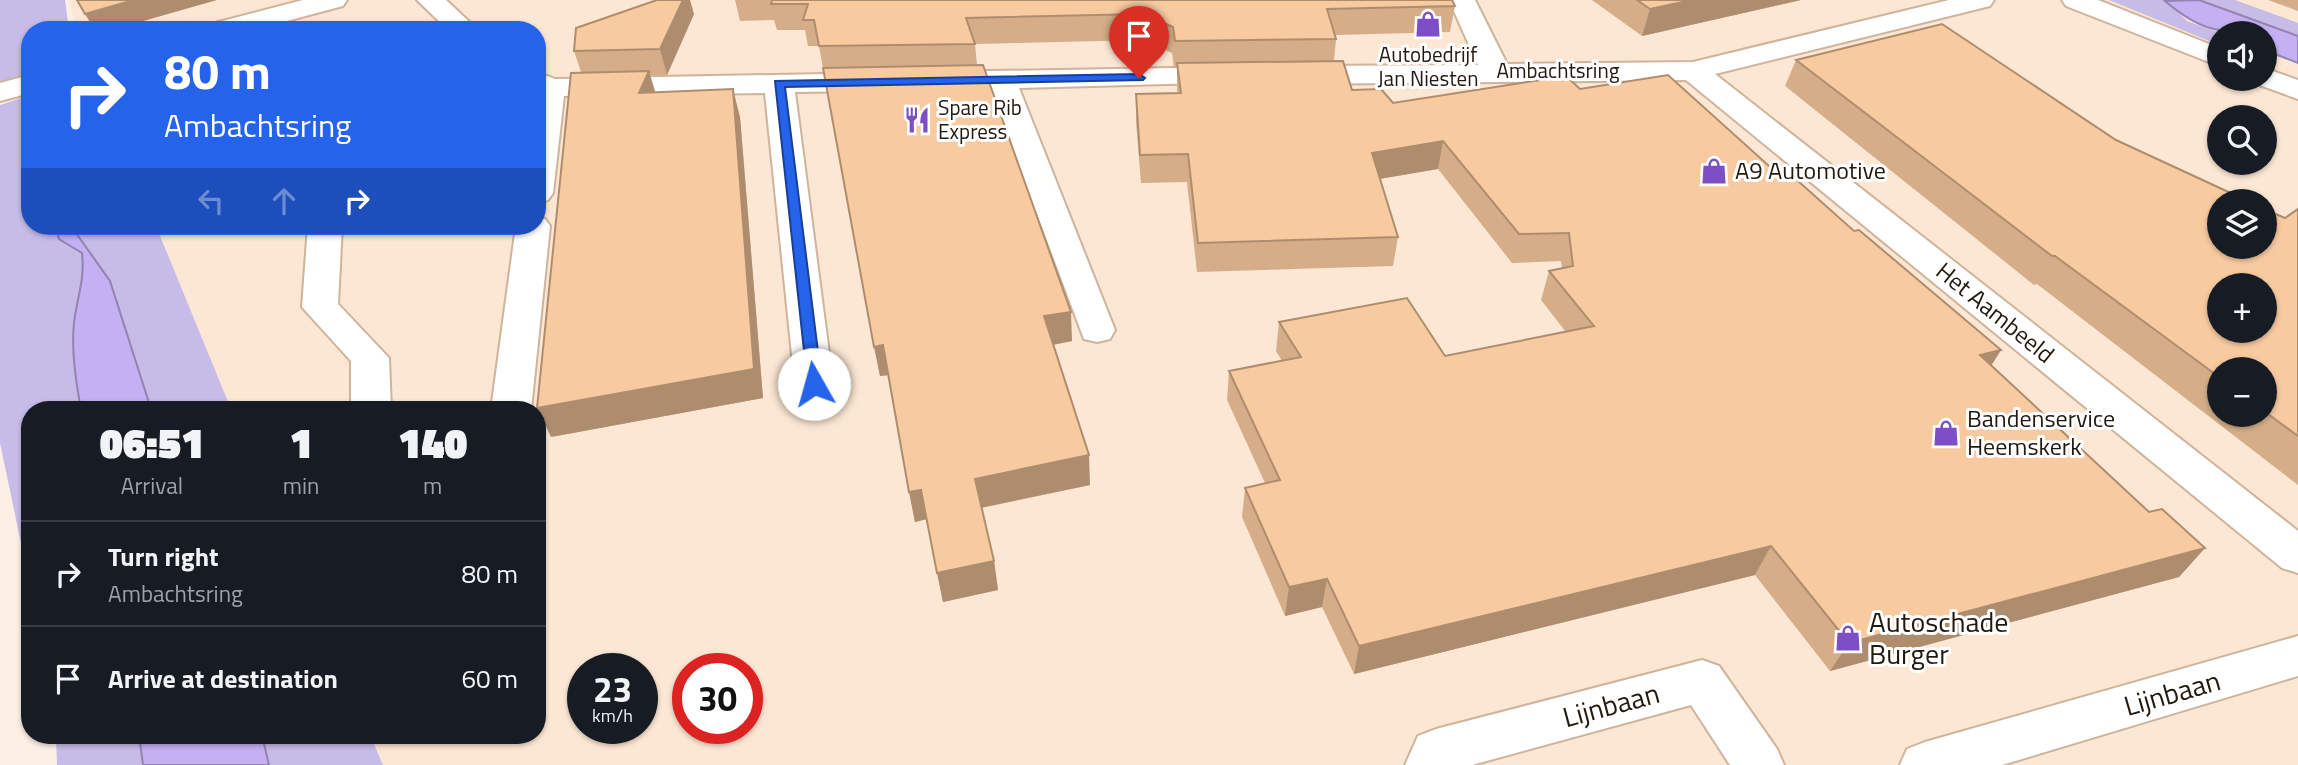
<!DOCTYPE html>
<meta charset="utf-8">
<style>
:root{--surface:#171b24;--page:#20242c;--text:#f1f3f6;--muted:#9ea1a6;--line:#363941}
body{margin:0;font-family:"Titillium Web",sans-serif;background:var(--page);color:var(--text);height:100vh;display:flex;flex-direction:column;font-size:26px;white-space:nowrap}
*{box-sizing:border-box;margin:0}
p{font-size:23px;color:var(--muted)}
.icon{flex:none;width:38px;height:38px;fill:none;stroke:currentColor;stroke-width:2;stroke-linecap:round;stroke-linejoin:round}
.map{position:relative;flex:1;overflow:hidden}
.panel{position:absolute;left:21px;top:401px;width:525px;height:343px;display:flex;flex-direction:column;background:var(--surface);border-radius:28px;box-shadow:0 2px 5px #0004}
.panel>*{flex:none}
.hud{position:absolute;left:21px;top:21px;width:525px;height:214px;border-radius:28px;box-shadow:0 2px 5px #0004;background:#2563eb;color:#fff;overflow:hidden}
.controls{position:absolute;left:2207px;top:21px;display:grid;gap:14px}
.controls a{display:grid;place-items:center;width:70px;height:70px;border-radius:50%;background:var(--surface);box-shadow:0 2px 5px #0004;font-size:35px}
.speed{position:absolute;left:567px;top:653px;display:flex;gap:14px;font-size:35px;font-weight:700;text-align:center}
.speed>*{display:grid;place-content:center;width:91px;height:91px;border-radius:50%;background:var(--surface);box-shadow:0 2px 5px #0004;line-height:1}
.speed small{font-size:18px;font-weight:400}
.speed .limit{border:10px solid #d22;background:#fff;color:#111}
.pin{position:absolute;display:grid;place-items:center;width:60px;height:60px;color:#fff;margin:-72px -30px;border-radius:50% 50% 50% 0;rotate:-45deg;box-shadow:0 0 7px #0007}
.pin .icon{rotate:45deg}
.me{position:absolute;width:77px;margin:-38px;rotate:353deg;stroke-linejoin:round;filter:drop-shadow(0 0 5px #0008)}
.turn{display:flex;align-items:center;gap:24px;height:147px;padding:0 28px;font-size:32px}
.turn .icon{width:91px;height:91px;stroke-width:2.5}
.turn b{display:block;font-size:49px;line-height:60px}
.lanes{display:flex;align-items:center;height:66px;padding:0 28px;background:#0003;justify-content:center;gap:35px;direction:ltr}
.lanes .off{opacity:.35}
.eta{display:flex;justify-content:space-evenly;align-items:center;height:119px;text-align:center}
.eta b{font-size:42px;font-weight:800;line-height:49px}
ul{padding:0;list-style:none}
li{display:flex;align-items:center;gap:21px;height:105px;padding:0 28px;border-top:2px solid var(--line)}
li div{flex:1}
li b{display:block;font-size:26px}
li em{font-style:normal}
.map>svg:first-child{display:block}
</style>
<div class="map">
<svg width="2298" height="765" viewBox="0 0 2298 765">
<rect width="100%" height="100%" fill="#fcf0e6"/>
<!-- built -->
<path fill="#fce7d4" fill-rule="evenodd" d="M69,0h2229v765h-1928l-12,-30h179v-325l-307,-1 -74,-183h381v-196h-460zM2219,33h45v46h-45zM2219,117h45v46h-45zM2219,201h45v46h-45zM2219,285h45v46h-45zM2219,369h45v46h-45zM583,668h59v60h-59zM688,668h59v60h-59z"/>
<!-- green -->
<g fill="#c7bbe7">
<polygon points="0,0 65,0 69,30 30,30 30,75 0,83"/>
<polygon points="2109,0 2166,0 2187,21 2220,33 2219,45"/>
<polygon points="2199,0 2235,0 2298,23 2298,36"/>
<polygon points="30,95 30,226 156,226 231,409 30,410 30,586 0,443 0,105"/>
<polygon points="56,735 370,735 383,765 57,765"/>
</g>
<!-- water -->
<g fill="#c4b0f3" stroke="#9383af" stroke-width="2">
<path d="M2199,0l99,36v27l-33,-13 -1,-17c-45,0 -64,-2 -99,-32z"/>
<path d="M55,226h16l39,55 41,128h-70c-5,-26 -10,-59 -7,-86 3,-26 11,-42 8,-70l-23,-14z"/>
<polygon points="139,735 262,735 269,765 143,765"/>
</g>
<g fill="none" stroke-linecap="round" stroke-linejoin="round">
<!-- minor casing -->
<g stroke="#cfb49b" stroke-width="4">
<g id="minor">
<polygon points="303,0 347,0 343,6 253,30 208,30 211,24"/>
<polygon points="417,0 446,0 478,30 448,30"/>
<polygon points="1449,0 1475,0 1507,64 1693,62 1949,0 1994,0 1990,6 1715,74 2298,531 2298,573 2282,568 1686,80 1294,84 1284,81 1280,75 1284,69 1294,66 1478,65"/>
<polygon points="2062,0 2098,0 2219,48 2219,66 2066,6"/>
<polygon points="1230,67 1240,70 1244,76 1240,82 1019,88 1115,330 1110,339 1097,342 1084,339 990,89 927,87 923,81 927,75 937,72"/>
<polygon points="2264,68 2298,80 2298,99 2254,83 2251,79 2264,79"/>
<polygon points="537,72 555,79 876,73 886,76 890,82 886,88 876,91 795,92 833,384 828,393 814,397 800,393 795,384 765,93 564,96 553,193 548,200 537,203"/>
<polygon points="30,75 30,93 0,101 0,83"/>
<polygon points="537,217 545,219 550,226 531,410 491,410 516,226 537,226"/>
<polygon points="308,226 342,226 338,304 389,358 391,410 351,410 351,361 302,307"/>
<polygon points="2298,636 2298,676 2002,765 1900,765 1907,749 1925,742"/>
<polygon points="1702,660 1719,666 1777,749 1784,765 1730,765 1691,705 1472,765 1405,765 1418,736 1436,729"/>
</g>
</g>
<!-- minor -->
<use href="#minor" fill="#fff" fill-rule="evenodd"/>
</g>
<!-- wall -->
<g fill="#d5ae89" fill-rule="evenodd">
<polygon points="735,0 1452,0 1455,6 1450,32 1335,35 1336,39 1334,61 1352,90 1393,103 1580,89 1769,166 1854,231 2001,350 1991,366 2149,512 2205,548 2179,577 1830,671 1755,575 1354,674 1322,607 1285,616 1242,517 1245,488 1265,483 1227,400 1229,371 1282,361 1276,351 1279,322 1445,356 1566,332 1541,300 1549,271 1562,268 1561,261 1512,263 1438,169 1380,179 1398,237 1393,266 1197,272 1187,182 1141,183 1136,122 1136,94 1177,93 1177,68 1174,68 1172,53 1143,40 975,44 977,65 1072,341 1053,345 1090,485 982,508 994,561 998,590 943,602 927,519 915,522 888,375 880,376 819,46 808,46 805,30 777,30 774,20 740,21"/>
<polygon points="1592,0 1801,0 1642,36"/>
<polygon points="2268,0 2298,0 2298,11"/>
<polygon points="694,14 667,75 650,75 655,92 740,117 763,398 551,437 581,72 574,51"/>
<path d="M1796,60l320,80 169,78 13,-9v276l-261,-201 -3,1 -249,-199zM2219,369h45v46h-45z"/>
</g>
<!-- shaded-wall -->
<g fill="#ae8d6f">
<polygon points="134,0 217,0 112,30 95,30 85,14"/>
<polygon points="683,0 690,0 694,14 667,75 660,49"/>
<polygon points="1692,0 1801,0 1642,36 1650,9"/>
<polygon points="649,71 657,98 639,93"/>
<polygon points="733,89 740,117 763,398 551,437 537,408"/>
<polygon points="1443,141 1438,169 1367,181 1372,153"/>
<polygon points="1071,312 1072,341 1046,346 1044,316"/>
<polygon points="883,345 889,375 880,376 874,347"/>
<polygon points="2001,350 1982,380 1980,355"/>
<polygon points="1089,455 1090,485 979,508 975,479"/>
<polygon points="921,490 927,519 915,522 909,492"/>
<polygon points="1771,546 1755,575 1354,674 1359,646"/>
<polygon points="2205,548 2179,577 1830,671 1849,643"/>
<polygon points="994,561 998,590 943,602 937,573"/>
<polygon points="1327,579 1322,607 1285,616 1289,587"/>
</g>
<!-- building -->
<g fill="#f8ca9f" stroke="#ae8d6f" stroke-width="2" fill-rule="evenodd">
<polygon points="77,0 134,0 85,14"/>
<polygon points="657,0 683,0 660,49 574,51 576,28"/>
<polygon points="772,0 1452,0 1455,6 1327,9 1336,39 1175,41 1173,27 1143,14 966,18 975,44 819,46 814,20 803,20 808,4 771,4"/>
<polygon points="1637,0 1692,0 1650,9"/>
<path d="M1942,24l174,116 132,61h-29v46h45v-38l21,9 13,-9v227l-34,-25v-42h-45v8l-164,-121h-3l-256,-196zM2219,285h45v46h-45z"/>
<polygon points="1343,61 1352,90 1381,89 1393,103 1566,76 1580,89 1668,75 1769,166 1779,164 1854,231 1859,230 2001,350 1980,355 2149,512 2162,509 2205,548 1849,643 1771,546 1359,646 1327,579 1289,587 1245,488 1280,480 1229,371 1301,357 1279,322 1407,298 1445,356 1594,326 1549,271 1573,266 1569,233 1519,234 1443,141 1372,153 1398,237 1198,243 1188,154 1140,155 1136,94 1181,93 1177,63"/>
<polygon points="983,65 1071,312 1044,316 1089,455 975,479 994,561 937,573 921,490 909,492 883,345 874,347 823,68"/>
<polygon points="649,71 639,93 733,89 754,369 537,408 571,73"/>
</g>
<!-- route -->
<polygon fill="#2563eb" stroke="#184099" stroke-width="2" points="1139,74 1145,78 1143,80 785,87 822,384 814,389 808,388 775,81"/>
<!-- icons -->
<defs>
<g id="shop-bare" transform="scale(2.1)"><path d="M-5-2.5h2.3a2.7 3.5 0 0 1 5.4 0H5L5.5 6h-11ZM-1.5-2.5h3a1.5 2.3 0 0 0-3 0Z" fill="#7d4ec6" stroke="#fff" stroke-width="2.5" paint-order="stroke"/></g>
<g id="restaurant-bare" transform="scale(2.1)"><path d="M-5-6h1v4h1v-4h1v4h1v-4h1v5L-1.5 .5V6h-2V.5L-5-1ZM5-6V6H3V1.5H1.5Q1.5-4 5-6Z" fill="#7d4ec6" stroke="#fff" stroke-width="2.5" paint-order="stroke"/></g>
</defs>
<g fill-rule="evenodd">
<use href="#shop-bare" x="1428" y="24"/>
<use href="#restaurant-bare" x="917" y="120"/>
<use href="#shop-bare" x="1714" y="171"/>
<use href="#shop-bare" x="1946" y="433"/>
<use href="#shop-bare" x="1848" y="638"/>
</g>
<g text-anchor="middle" stroke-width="6" stroke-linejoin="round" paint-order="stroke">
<!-- far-poi labels -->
<g font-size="21" fill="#22190f" stroke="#fff">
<text x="1428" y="62">Autobedrijf<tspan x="1428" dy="24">Jan Niesten</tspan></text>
<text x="938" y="115" text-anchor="start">Spare Rib<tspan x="938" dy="24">Express</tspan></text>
</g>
<!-- far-street labels -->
<g font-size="21" fill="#22190f" stroke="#fff">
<text x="1558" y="78">Ambachtsring</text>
</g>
<!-- poi labels -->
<g font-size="24" fill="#22190f" stroke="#fff" text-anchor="start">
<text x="1735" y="179">A9 Automotive</text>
<text x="1967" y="427">Bandenservice<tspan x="1967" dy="28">Heemskerk</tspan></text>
</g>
<!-- street labels -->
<g font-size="24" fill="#22190f" stroke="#fff">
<text transform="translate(1995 313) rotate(39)" y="8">Het Aambeeld</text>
</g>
<!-- near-poi labels -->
<g font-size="28" fill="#22190f" stroke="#fff" text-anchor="start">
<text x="1869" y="632">Autoschade<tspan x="1869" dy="32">Burger</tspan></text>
</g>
<!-- near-street labels -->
<g font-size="28" fill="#22190f" stroke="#fff">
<text transform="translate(2172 693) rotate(-16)" y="10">Lijnbaan</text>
<text transform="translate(1611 705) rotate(-15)" y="10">Lijnbaan</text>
</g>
</g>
</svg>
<div class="controls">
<a><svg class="icon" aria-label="sound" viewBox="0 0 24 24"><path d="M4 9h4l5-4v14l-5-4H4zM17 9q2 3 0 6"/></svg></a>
<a><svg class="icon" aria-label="search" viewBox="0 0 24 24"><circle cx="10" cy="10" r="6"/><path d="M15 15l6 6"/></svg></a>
<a><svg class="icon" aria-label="layers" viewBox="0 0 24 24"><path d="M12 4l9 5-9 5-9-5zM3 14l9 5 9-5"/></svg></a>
<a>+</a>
<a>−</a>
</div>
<div class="speed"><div>23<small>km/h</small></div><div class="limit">30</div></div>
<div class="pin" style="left:1139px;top:78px;background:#d93025"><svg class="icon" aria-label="arrive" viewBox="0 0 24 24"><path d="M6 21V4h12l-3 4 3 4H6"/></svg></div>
<svg class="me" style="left:814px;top:384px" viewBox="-20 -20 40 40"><circle r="19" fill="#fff"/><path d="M0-13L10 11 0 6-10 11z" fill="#2563eb"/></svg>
<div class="hud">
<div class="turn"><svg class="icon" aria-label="right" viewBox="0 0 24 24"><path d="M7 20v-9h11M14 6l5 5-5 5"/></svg><div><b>80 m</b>Ambachtsring</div></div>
<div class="lanes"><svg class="icon off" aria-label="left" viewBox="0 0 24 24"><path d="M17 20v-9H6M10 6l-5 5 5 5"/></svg><svg class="icon off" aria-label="ahead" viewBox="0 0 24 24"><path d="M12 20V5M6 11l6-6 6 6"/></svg><svg class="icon" aria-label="right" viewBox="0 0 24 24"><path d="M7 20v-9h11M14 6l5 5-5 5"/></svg></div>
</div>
<section class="panel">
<div class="eta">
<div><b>06:51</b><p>Arrival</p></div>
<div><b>1</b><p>min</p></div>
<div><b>140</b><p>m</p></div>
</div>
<ul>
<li><svg class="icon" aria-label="right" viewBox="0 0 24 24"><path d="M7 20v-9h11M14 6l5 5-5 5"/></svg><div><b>Turn right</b><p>Ambachtsring</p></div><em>80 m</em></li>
<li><svg class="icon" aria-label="arrive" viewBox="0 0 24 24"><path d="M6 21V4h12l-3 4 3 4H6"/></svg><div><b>Arrive at destination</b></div><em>60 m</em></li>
</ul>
</section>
</div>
